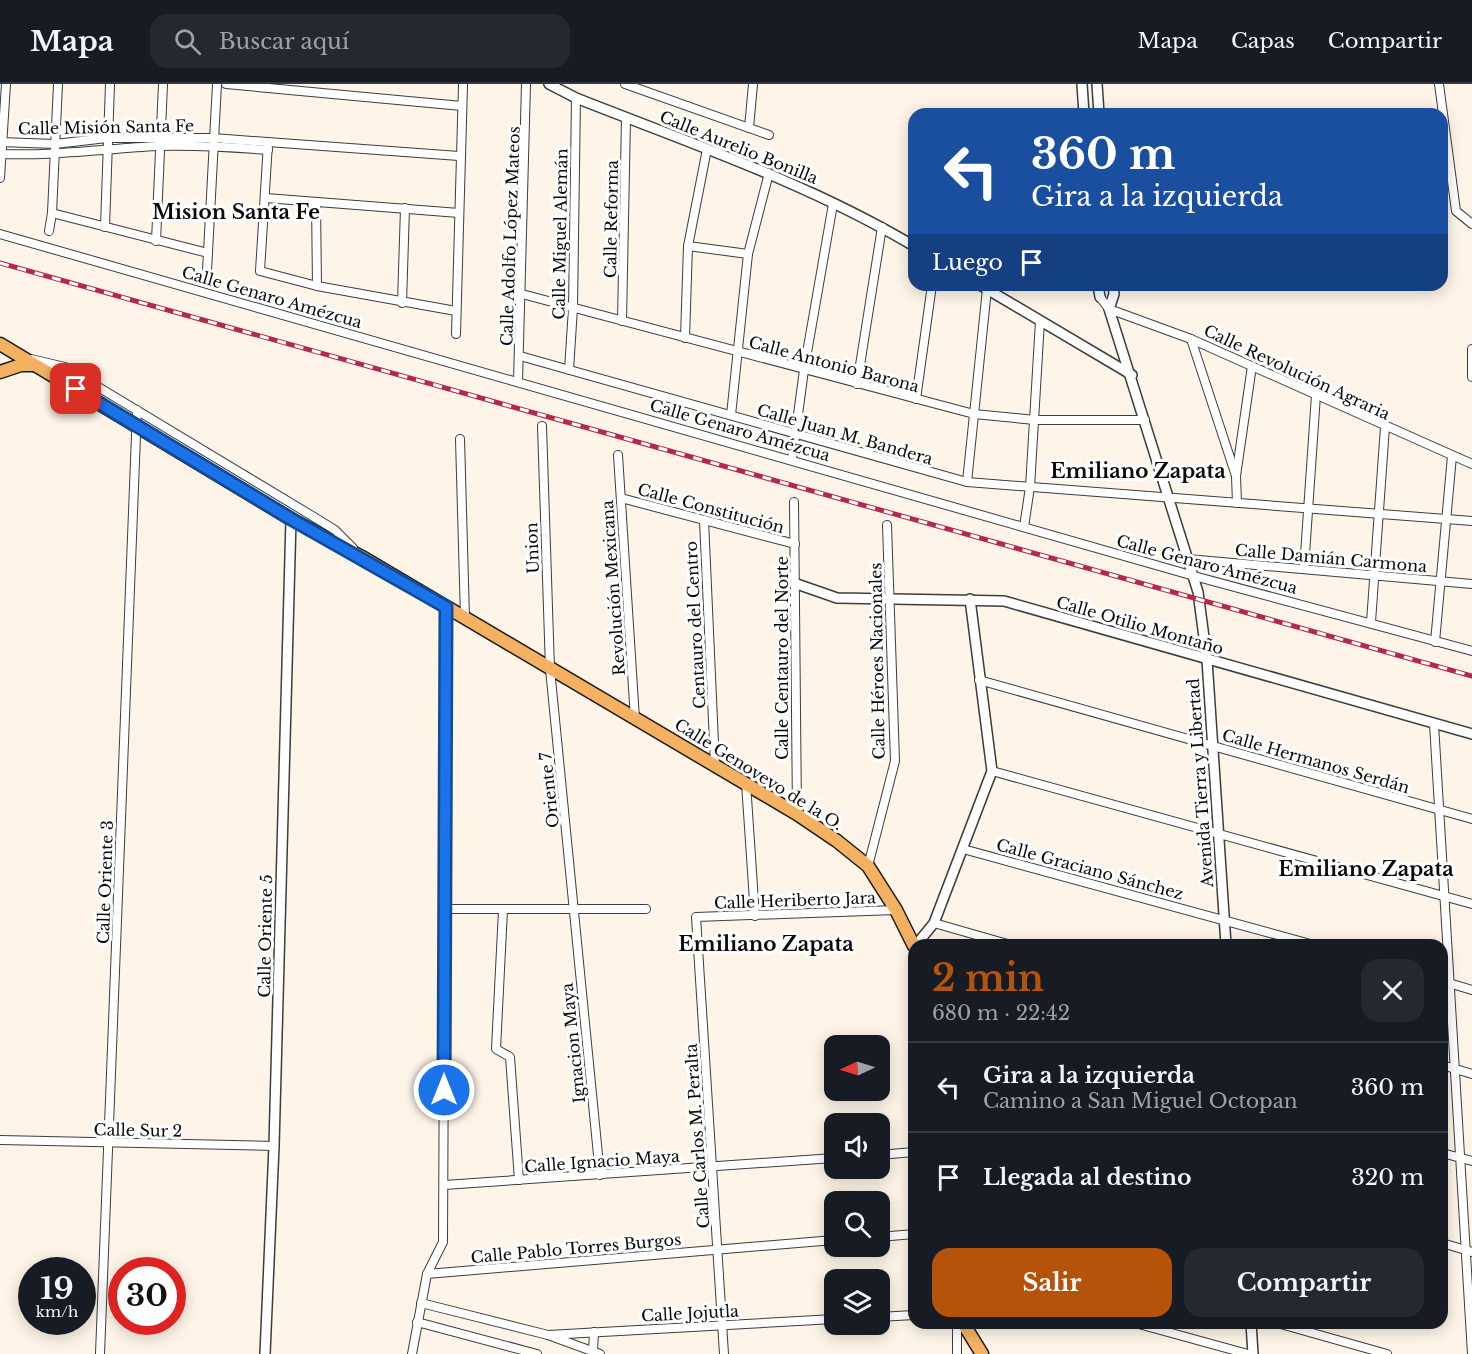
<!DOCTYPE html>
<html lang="es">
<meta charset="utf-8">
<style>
:root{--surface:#171b24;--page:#242831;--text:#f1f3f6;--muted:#9ea1a6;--line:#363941;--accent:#b45309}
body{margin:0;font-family:"Libre Baskerville",serif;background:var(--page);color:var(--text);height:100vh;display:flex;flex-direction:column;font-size:22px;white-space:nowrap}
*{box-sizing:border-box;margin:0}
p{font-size:20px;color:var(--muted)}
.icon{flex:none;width:33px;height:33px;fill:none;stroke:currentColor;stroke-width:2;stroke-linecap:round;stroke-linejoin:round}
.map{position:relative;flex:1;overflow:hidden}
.drawer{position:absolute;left:908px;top:855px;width:540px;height:390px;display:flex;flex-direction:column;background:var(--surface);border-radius:18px;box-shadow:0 3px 15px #0003}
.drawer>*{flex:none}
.guide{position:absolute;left:908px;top:24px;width:540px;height:183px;border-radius:18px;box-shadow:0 3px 15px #0003;background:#1a4fa0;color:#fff;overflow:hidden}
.needle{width:39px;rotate:266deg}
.tools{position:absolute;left:824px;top:951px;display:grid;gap:12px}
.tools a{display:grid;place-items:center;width:66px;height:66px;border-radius:12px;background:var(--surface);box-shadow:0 3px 15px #0003;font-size:30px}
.speed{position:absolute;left:18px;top:1173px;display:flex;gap:12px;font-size:30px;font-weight:700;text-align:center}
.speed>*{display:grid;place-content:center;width:78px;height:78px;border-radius:50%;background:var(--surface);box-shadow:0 3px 15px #0003;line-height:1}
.speed small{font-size:15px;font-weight:400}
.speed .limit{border:9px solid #d22;background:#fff;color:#111}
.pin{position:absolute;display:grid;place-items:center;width:51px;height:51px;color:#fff;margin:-26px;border-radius:12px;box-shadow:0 3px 9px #0006}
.me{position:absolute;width:66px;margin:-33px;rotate:0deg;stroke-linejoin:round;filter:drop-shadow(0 0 4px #0008)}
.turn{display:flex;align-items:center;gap:21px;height:126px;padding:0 24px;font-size:27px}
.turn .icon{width:78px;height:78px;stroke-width:2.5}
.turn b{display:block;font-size:42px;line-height:51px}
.then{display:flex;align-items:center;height:57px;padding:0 24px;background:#0003;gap:12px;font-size:22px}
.round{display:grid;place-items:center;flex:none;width:63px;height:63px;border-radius:18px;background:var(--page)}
.overview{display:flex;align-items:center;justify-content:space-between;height:102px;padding:0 24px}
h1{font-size:36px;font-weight:800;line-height:45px;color:var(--accent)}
.cta{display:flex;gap:12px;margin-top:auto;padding:12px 24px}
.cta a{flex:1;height:69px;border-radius:18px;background:var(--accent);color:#fff;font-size:24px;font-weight:800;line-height:69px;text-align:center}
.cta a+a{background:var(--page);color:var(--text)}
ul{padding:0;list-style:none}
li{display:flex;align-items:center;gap:18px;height:90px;padding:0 24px;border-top:2px solid var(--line)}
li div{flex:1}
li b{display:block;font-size:22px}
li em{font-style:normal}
header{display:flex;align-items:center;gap:36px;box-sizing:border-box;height:84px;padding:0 30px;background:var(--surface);border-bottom:2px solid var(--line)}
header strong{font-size:28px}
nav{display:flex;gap:33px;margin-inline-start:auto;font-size:21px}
.search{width:420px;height:54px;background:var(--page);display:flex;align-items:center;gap:15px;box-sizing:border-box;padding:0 21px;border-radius:18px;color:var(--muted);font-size:22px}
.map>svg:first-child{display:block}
</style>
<header>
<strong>Mapa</strong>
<div class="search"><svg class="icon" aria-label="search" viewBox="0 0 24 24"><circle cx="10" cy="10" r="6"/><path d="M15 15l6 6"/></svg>Buscar aquí</div>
<nav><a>Mapa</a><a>Capas</a><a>Compartir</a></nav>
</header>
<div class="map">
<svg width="1472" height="1270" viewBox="0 0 1472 1270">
<rect width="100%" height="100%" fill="#fef5e8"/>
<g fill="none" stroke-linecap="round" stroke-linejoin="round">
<!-- minor casing -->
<g stroke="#3d3d3d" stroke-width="10">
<g id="minor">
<polyline points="226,0 462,22"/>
<polyline points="625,0 769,51"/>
<polyline points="1439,0 1456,127 1472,140"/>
<polyline points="749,44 753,0"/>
<polyline points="0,58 55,60 107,54 213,54 459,72"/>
<polyline points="268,59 260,187 317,202 456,227"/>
<path d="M0,70c53,2 104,-5 157,-8 37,-1 73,1 111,4"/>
<polyline points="0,94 6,0"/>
<polyline points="266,114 459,129"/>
<polyline points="316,118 317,202"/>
<polyline points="52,129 208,169"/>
<polyline points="105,143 110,0"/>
<polyline points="49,147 52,129 58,0"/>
<polyline points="0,150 1194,492 1472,567"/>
<polyline points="156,157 163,0"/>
<polyline points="688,162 748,170"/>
<polyline points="207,187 217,0"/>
<polyline points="522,210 974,330 1035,336 1145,336"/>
<polyline points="1100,213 1109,225 1191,255 1472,380"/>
<polyline points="402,219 405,124"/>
<polyline points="622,237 626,34"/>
<polyline points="456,250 463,1"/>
<polyline points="685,254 688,162 707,65"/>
<polyline points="1191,255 1236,392"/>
<polyline points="1472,265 1472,293"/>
<polyline points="520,272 967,398 1472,437"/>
<polyline points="31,275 65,283 309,430 335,446 353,464"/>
<polyline points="569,286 573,224 576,14"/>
<polyline points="518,297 526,0"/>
<polyline points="857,300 882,143"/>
<polyline points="916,315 932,201"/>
<polyline points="731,331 748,170 769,89"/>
<polyline points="542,342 550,585 600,1091"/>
<polyline points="460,355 465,534"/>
<polyline points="618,371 635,635"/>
<polyline points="792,375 804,286 833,120"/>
<polyline points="967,398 987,205"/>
<polyline points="621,414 795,460"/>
<polyline points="794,418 797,730"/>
<polyline points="1237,419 1236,392 1252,282"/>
<polyline points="704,436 715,681"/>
<polyline points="1024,443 1030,403 1040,237"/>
<polyline points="1188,475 1472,500"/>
<polyline points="1304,485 1316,311"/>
<polyline points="1371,538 1385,343"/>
<polyline points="1435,558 1452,372"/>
<polyline points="979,596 1472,735"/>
<polyline points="1434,640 1472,1270"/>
<polyline points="992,687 1472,820"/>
<polyline points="746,699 755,832"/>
<polyline points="963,765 1314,861"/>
<polyline points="868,782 895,677 887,441"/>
<polyline points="445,825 646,825"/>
<polyline points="503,826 496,965 510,973 519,1096"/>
<polyline points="934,839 1011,861"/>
<polyline points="1442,897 1472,906"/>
<polyline points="1442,981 1472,990"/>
<polyline points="0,1056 274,1062"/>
<polyline points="1442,1069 1472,1077"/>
<polyline points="879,1071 914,1068"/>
<polyline points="444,1101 834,1074"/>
<polyline points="879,1153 914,1150"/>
<polyline points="1442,1159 1472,1168"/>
<polyline points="427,1190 834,1156"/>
<polyline points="421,1219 548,1251 600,1270"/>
<polyline points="879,1233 914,1231"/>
<polyline points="417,1238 537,1270"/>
<polyline points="1135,1239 1248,1270"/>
<polyline points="1277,1239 1387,1270"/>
<polyline points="548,1251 834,1235"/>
<polyline points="593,1267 594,1248"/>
<polyline points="100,1270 137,326"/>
<polyline points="412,1270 427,1190 443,1158 446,523"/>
<polyline points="724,1270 696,833 896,826"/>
<polyline points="957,1270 957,1239"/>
</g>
</g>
<!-- tertiary casing -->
<g stroke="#3d3d3d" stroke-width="12">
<g id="tertiary">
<path d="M549,0l27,14c114,45 232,85 338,148"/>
<polyline points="1082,0 1084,30"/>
<polyline points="1097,0 1099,30"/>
<polyline points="980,201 1132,291"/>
<polyline points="1098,201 1100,213"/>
<polyline points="1113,201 1114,210 1109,225 1198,508 1207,576 1226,861"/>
<polyline points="794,499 837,514 1004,517 1472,650"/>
<polyline points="916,861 934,839 992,687 970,515"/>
<polyline points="1251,1239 1253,1270"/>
<polyline points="265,1270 274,1062 291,435"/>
</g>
</g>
<!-- primary casing -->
<g stroke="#1b1b1b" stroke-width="15">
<g id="primary">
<polyline points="0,260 291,435 362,473 797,730 837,757 868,782 896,826 914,862"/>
<polyline points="0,288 21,281 33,281"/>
<polyline points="963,1239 982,1270"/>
</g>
</g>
<!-- minor -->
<use href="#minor" stroke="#fff" stroke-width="8"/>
<!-- tertiary -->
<use href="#tertiary" stroke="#fff" stroke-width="9"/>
<!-- primary -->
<use href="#primary" stroke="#f4b162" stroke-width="12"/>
<!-- rail casing -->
<g stroke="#b4284c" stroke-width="5">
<polyline id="rail" points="0,179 1472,592"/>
</g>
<!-- rail -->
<use href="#rail" stroke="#fff" stroke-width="3" stroke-dasharray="9" stroke-linecap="butt"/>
</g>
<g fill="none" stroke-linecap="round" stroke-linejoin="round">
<!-- route casing -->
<g stroke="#114b97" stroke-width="15">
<polyline id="route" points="76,305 291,435 446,523 444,1006"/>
</g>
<!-- route -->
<use href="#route" stroke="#1a73e8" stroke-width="10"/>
</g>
<g text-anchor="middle" stroke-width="6" stroke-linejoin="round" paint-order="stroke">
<!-- street labels -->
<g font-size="16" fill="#0a0a0a" stroke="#fff">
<text transform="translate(106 43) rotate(-1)" y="6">Calle Misión Santa Fe</text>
<text transform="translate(739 63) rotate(22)" y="6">Calle Aurelio Bonilla</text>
<text transform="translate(611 135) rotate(-89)" y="6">Calle Reforma</text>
<text transform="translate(560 150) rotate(-89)" y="6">Calle Miguel Alemán</text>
<text transform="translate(510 152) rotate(-88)" y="6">Calle Adolfo López Mateos</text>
<text transform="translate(272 213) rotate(16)" y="6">Calle Genaro Amézcua</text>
<text transform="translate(834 280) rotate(15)" y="6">Calle Antonio Barona</text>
<text transform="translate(1297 288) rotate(25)" y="6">Calle Revolución Agraria</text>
<text transform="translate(740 346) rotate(16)" y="6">Calle Genaro Amézcua</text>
<text transform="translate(845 350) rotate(16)" y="6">Calle Juan M. Bandera</text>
<text transform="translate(711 424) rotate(15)" y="6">Calle Constitución</text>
<text transform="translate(532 464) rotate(-92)" y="6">Union</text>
<text transform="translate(1331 474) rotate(5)" y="6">Calle Damián Carmona</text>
<text transform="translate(1207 480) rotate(15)" y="6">Calle Genaro Amézcua</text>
<text transform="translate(613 504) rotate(-94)" y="6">Revolución Mexicana</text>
<text transform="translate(695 541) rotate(-93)" y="6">Centauro del Centro</text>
<text transform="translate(1140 541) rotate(16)" y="6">Calle Otilio Montaño</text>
<text transform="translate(782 574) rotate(-90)" y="6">Calle Centauro del Norte</text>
<text transform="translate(877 577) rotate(-91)" y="6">Calle Héroes Nacionales</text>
<text transform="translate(1316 677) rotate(16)" y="6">Calle Hermanos Serdán</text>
<text transform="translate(759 690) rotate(32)" y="6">Calle Genovevo de la O.</text>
<text transform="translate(1200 699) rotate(-94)" y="6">Avenida Tierra y Libertad</text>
<text transform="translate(549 706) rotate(-96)" y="6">Oriente 7</text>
<text transform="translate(1090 785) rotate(15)" y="6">Calle Graciano Sánchez</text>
<text transform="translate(105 798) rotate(-88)" y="6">Calle Oriente 3</text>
<text transform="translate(795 816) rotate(-2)" y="6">Calle Heriberto Jara</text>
<text transform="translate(265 852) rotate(-89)" y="6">Calle Oriente 5</text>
<text transform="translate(573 959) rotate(-96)" y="6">Ignacion Maya</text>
<text transform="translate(138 1046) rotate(1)" y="6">Calle Sur 2</text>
<text transform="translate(697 1052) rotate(-94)" y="6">Calle Carlos M. Peralta</text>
<text transform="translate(602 1077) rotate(-4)" y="6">Calle Ignacio Maya</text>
<text transform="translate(576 1164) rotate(-5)" y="6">Calle Pablo Torres Burgos</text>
<text transform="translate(690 1229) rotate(-3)" y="6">Calle Jojutla</text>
</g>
<!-- quarter labels -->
<g font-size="20" font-weight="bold" fill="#0a0a0a" stroke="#fff">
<text x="236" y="135">Mision Santa Fe</text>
<text x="1138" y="394">Emiliano Zapata</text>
<text x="1366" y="792">Emiliano Zapata</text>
<text x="766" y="867">Emiliano Zapata</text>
</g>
</g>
</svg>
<div class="tools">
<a><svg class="needle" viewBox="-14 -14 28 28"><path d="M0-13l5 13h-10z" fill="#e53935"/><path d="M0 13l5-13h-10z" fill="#9ea1a6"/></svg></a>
<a><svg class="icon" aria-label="sound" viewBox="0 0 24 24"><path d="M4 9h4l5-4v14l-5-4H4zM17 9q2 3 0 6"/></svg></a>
<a><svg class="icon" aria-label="search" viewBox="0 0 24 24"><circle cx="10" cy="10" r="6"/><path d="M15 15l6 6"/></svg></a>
<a><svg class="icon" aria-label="layers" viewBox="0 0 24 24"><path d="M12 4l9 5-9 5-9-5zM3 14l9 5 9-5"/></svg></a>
</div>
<div class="speed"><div>19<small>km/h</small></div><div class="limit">30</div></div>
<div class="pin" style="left:76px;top:305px;background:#d93025"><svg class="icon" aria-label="arrive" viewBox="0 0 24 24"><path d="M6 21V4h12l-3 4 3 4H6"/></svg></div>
<svg class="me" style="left:444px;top:1006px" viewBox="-20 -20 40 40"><circle r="17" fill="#1a73e8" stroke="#fff" stroke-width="3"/><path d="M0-11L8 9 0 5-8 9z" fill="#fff"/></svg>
<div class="guide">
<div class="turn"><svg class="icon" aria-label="left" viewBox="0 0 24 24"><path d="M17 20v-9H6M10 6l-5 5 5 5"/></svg><div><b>360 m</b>Gira a la izquierda</div></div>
<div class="then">Luego<svg class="icon" aria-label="arrive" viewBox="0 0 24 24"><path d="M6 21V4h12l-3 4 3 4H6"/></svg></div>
</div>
<section class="drawer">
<div class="overview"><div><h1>2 min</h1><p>680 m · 22:42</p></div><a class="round"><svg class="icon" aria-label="close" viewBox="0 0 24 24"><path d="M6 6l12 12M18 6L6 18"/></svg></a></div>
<ul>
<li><svg class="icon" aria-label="left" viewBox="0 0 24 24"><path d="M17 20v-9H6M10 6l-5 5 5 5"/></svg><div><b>Gira a la izquierda</b><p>Camino a San Miguel Octopan</p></div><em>360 m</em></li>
<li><svg class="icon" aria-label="arrive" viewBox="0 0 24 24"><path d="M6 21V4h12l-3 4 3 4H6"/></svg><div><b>Llegada al destino</b></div><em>320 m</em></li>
</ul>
<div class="cta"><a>Salir</a><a>Compartir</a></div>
</section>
</div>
